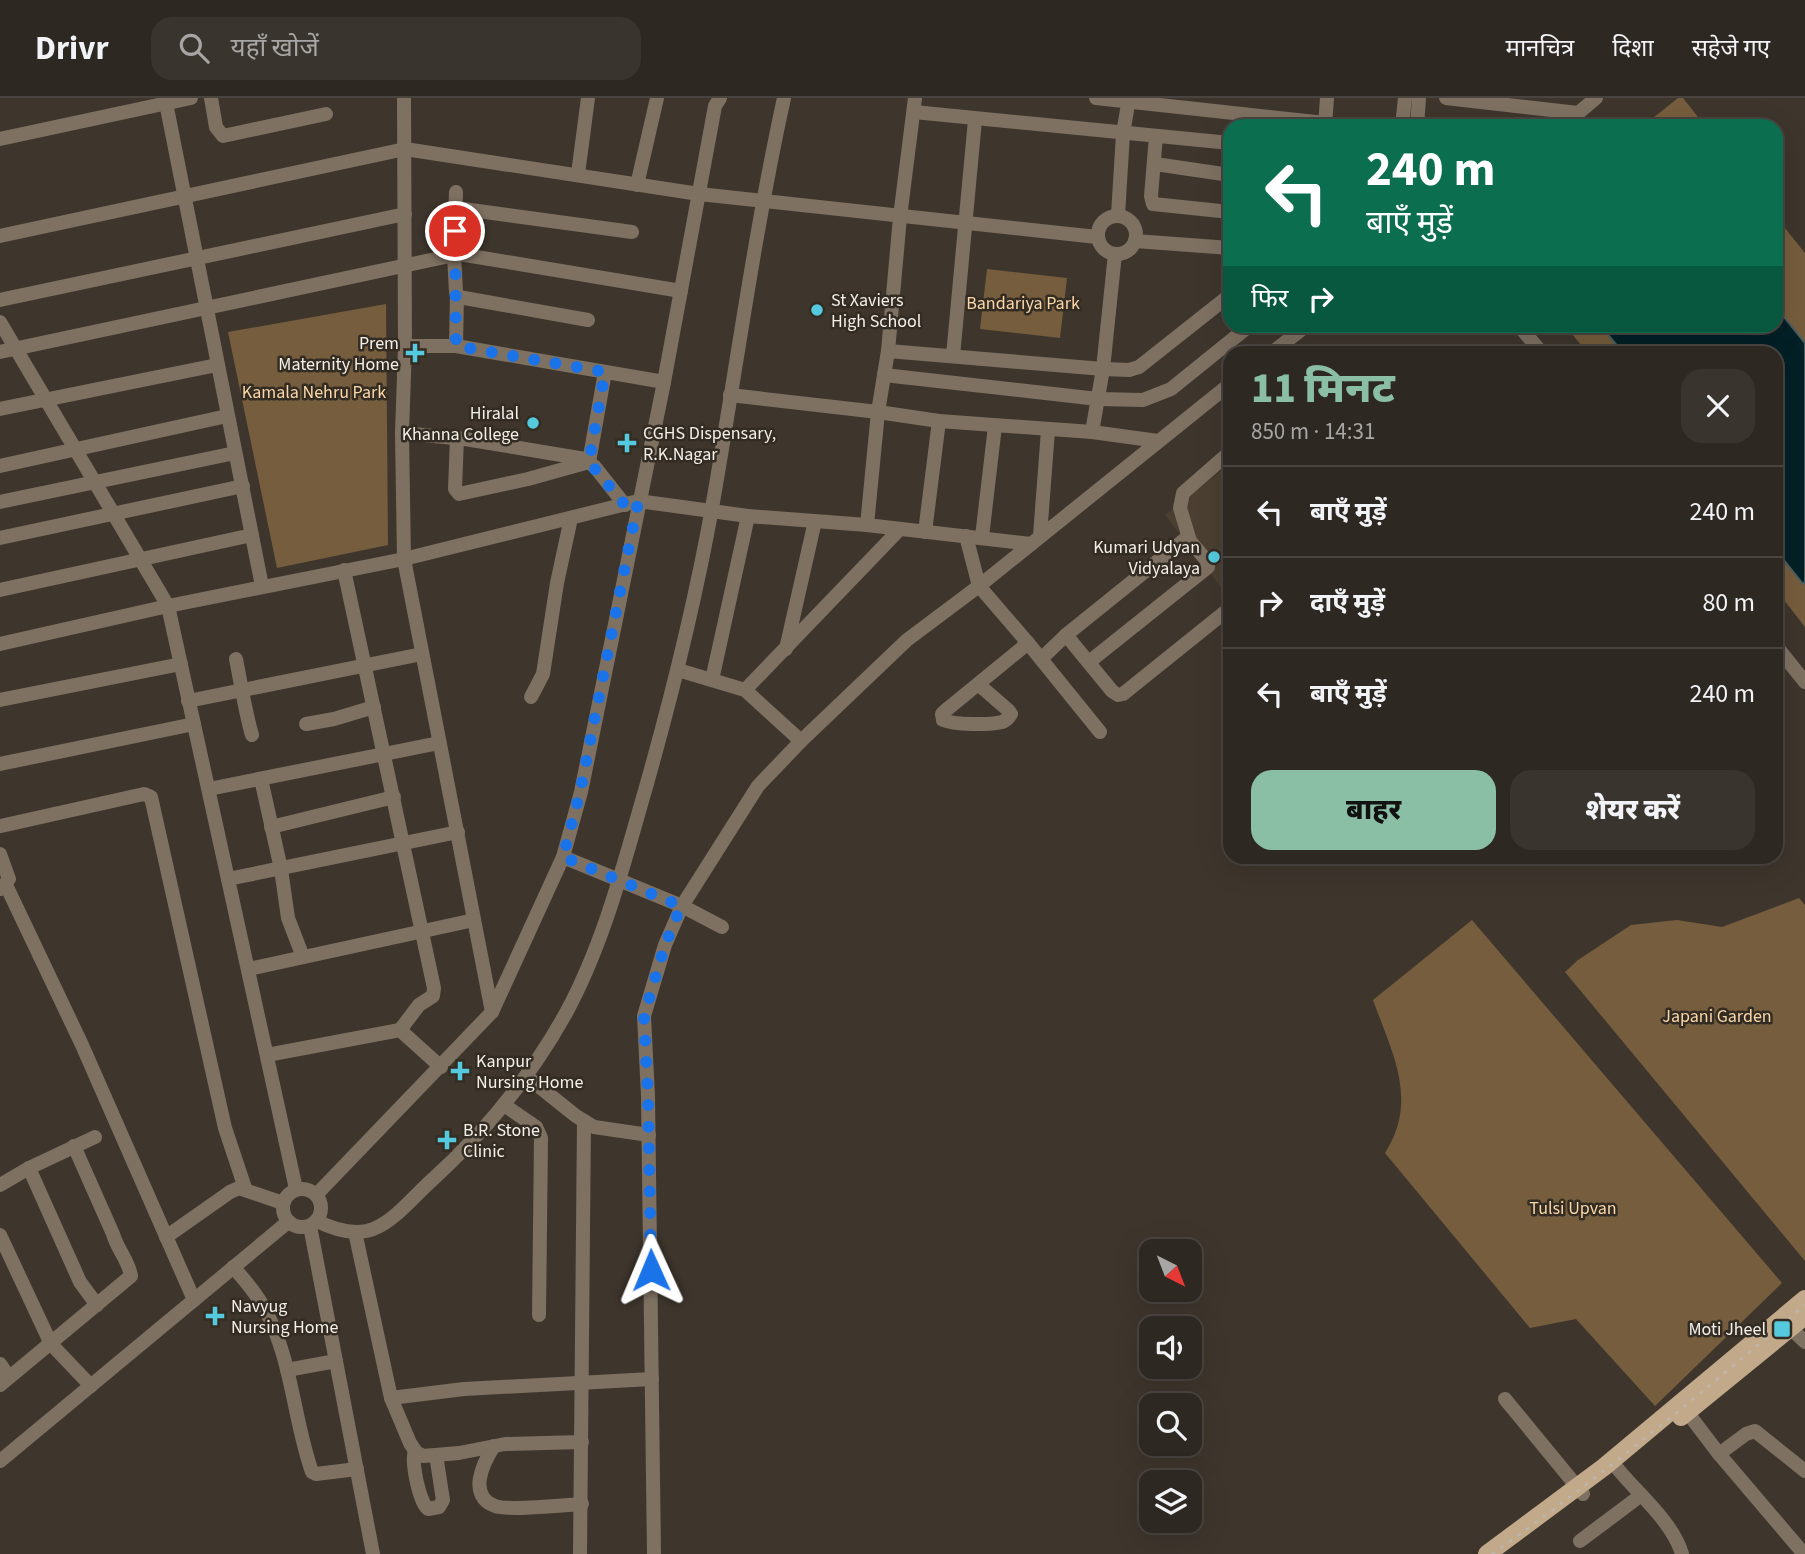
<!DOCTYPE html>
<html lang="hi">
<meta charset="utf-8">
<style>
:root{--surface:#2e2822;--page:#3a342f;--text:#f1f3f6;--muted:#a7a6a5;--line:#494440;--accent:#8abfa5}
body{margin:0;font-family:"Source Sans 3","Noto Sans Devanagari",sans-serif;background:var(--page);color:var(--text);height:100vh;display:flex;flex-direction:column;font-size:26px;white-space:nowrap}
*{box-sizing:border-box;margin:0}
p{font-size:23px;color:var(--muted)}
.icon{flex:none;width:38px;height:38px;fill:none;stroke:currentColor;stroke-width:2;stroke-linecap:round;stroke-linejoin:round}
.map{position:relative;flex:1;overflow:hidden}
.drawer{position:absolute;left:1223px;top:248px;width:560px;height:518px;display:flex;flex-direction:column;background:var(--surface);border-radius:21px;box-shadow:0 7px 28px #0002,0 0 0 2px var(--line)}
.drawer>*{flex:none}
.hud{position:absolute;left:1223px;top:21px;width:560px;height:214px;border-radius:21px;box-shadow:0 7px 28px #0002,0 0 0 2px var(--line);background:#0b6e4f;color:#fff;overflow:hidden}
.needle{width:46px;rotate:138deg}
.fabs{position:absolute;left:1139px;top:1141px;display:grid;gap:14px}
.fabs a{display:grid;place-items:center;width:63px;height:63px;border-radius:14px;background:var(--surface);box-shadow:0 7px 28px #0002,0 0 0 2px var(--line);font-size:35px}
.pin{position:absolute;display:grid;place-items:center;width:60px;height:60px;color:#fff;margin:-30px;border:4px solid #fff;border-radius:50%;box-shadow:0 2px 7px #0007}
.me{position:absolute;width:77px;margin:-38px;rotate:359deg;stroke-linejoin:round;filter:drop-shadow(0 0 5px #0008)}
.turn{display:flex;align-items:center;gap:24px;height:147px;padding:0 28px;font-size:32px}
.turn .icon{width:91px;height:91px;stroke-width:2.5}
.turn b{display:block;font-size:49px;line-height:60px}
.then{display:flex;align-items:center;height:66px;padding:0 28px;background:#0003;gap:14px;font-size:26px}
.round{display:grid;place-items:center;flex:none;width:74px;height:74px;border-radius:21px;background:var(--page)}
.overview{display:flex;align-items:center;justify-content:space-between;height:119px;padding:0 28px}
h1{font-size:42px;font-weight:800;line-height:52px;color:var(--accent)}
.primary-button{display:flex;gap:14px;margin-top:auto;padding:14px 28px}
.primary-button a{flex:1;height:80px;border-radius:21px;background:var(--accent);color:#111;font-size:28px;font-weight:800;line-height:80px;text-align:center}
.primary-button a+a{background:var(--page);color:var(--text)}
ul{padding:0;list-style:none}
li{display:flex;align-items:center;gap:21px;height:91px;padding:0 28px;border-top:2px solid var(--line)}
li div{flex:1}
li b{display:block;font-size:26px}
li em{font-style:normal}
header{display:flex;align-items:center;gap:42px;box-sizing:border-box;height:98px;padding:0 35px;background:var(--surface);border-bottom:2px solid var(--line)}
header strong{font-size:33px}
nav{display:flex;gap:38px;margin-inline-start:auto;font-size:24px}
.search{width:490px;height:63px;background:var(--page);display:flex;align-items:center;gap:18px;box-sizing:border-box;padding:0 24px;border-radius:21px;color:var(--muted);font-size:26px}
.map>svg:first-child{display:block}
</style>
<header>
<strong>Drivr</strong>
<div class="search"><svg class="icon" aria-label="search" viewBox="0 0 24 24"><circle cx="10" cy="10" r="6"/><path d="M15 15l6 6"/></svg>यहाँ खोजें</div>
<nav><a>मानचित्र</a><a>दिशा</a><a>सहेजे गए</a></nav>
</header>
<div class="map">
<svg width="1805" height="1456" viewBox="0 0 1805 1456">
<rect width="100%" height="100%" fill="#3e362d"/>
<!-- built -->
<polygon fill="#4a3f31" points="1230,366 1230,501 1165,417"/>
<!-- green -->
<g fill="#765d3d">
<polygon points="1678,0 1683,0 1705,28 1643,28"/>
<polygon points="1776,119 1805,155 1805,529 1776,492 1776,256 1588,255 1565,228 1776,228"/>
<polygon points="987,171 1067,180 1060,240 980,231"/>
<polygon points="386,206 388,447 277,470 228,234"/>
<polygon points="1799,800 1805,807 1805,1163 1565,874 1578,862 1631,827 1677,822 1722,829"/>
<path d="M1472,822l310,363 -127,123 -79,-87 -46,9 -145,-175c34,-53 7,-100 -12,-153z"/>
</g>
<!-- water -->
<polygon fill="#032026" stroke="#4b5e60" stroke-width="2" points="1776,209 1805,245 1805,484 1803,486 1776,452 1776,256 1623,255 1601,228 1776,228"/>
<g fill="none" stroke-linecap="round" stroke-linejoin="round">
<!-- minor -->
<g stroke="#7e7162" stroke-width="14">
<polyline points="165,0 262,488"/>
<polyline points="211,0 216,29 223,38 326,16"/>
<polyline points="404,0 405,248 402,335 404,461 492,914"/>
<polyline points="1096,0 1325,25"/>
<polyline points="1446,0 1578,15"/>
<polyline points="914,14 1230,45"/>
<polyline points="1325,28 1327,0"/>
<polyline points="1402,28 1405,0"/>
<polyline points="1417,28 1419,0"/>
<polyline points="1563,28 1596,0"/>
<polyline points="1156,38 1151,98 1153,106 1230,114"/>
<polyline points="0,41 191,0"/>
<polyline points="1155,66 1230,77"/>
<polyline points="578,76 588,0"/>
<polyline points="637,87 657,0"/>
<polyline points="456,94 454,157 456,194 459,199 588,222"/>
<polyline points="456,110 632,134"/>
<polyline points="1118,117 1123,36 1129,0"/>
<circle cx="1117" cy="137" r="19"/>
<polyline points="0,138 405,51 699,96 1097,139"/>
<polyline points="1135,143 1230,150"/>
<polyline points="0,202 405,116"/>
<polyline points="0,224 168,508 296,1091"/>
<polyline points="1519,228 1543,256"/>
<polyline points="405,248 456,248 664,284"/>
<polyline points="456,248 457,197"/>
<polyline points="888,253 1103,271 1129,272 1139,269 1230,197"/>
<polyline points="0,254 459,156 681,193"/>
<polyline points="1270,256 1306,228"/>
<polyline points="953,258 975,22"/>
<polyline points="884,277 1098,301 1143,302 1171,291 1249,228"/>
<polyline points="730,297 878,314 939,323 1092,334 1158,343"/>
<polyline points="0,311 217,267"/>
<polyline points="1092,334 1103,271 1115,156"/>
<polyline points="402,335 465,341 585,361 595,369 625,407"/>
<polyline points="457,340 455,391 459,396 528,381 589,364 605,274"/>
<polyline points="0,368 227,318"/>
<polyline points="0,404 235,355"/>
<polyline points="867,427 878,314 888,253 900,119 915,0"/>
<polyline points="925,434 939,323"/>
<polyline points="966,438 979,488 1028,545 1100,634"/>
<polyline points="1040,438 1048,332"/>
<polyline points="982,439 995,328"/>
<polyline points="0,440 243,388"/>
<polyline points="1190,443 1180,410 1183,395 1230,354"/>
<polyline points="344,472 434,890 433,898 419,907 400,932"/>
<polyline points="0,492 252,437"/>
<polyline points="0,546 168,508 404,461 638,403 748,418 867,427 1031,446"/>
<polyline points="1776,548 1805,584"/>
<polyline points="786,551 815,423"/>
<path d="M236,561c5,25 9,52 16,76"/>
<polyline points="1041,561 1066,537"/>
<polyline points="1089,564 1208,469 1208,464 1190,443 1184,442 1066,537 1112,593 1118,597 1123,596 1230,510"/>
<polyline points="678,572 745,592 801,643"/>
<polyline points="712,582 748,418"/>
<path d="M978,586l30,26 3,4c-3,4 -3,6 -9,8 -12,3 -48,3 -59,-2l-1,-6 3,-3 83,-68"/>
<polyline points="745,592 899,432"/>
<polyline points="531,599 543,576 557,485 571,420"/>
<polyline points="0,602 181,566"/>
<polyline points="188,603 422,556"/>
<polyline points="306,626 334,621 374,609"/>
<polyline points="0,666 194,626"/>
<polyline points="261,681 281,771 288,820 303,859"/>
<polyline points="209,691 439,645"/>
<polyline points="1,728 144,696 151,699 225,1030 245,1090"/>
<polyline points="271,729 394,699"/>
<polyline points="0,756 9,781 1,791"/>
<polyline points="563,759 682,808 722,829"/>
<polyline points="228,781 458,734"/>
<polyline points="6,787 82,947 194,1202"/>
<polyline points="249,871 474,822"/>
<polyline points="267,957 400,932 441,969"/>
<polyline points="526,978 576,1018 594,1029 649,1037"/>
<polyline points="504,1007 536,1029 541,1040 539,1217"/>
<polyline points="29,1070 80,1184 97,1207"/>
<polyline points="0,1087 29,1070 95,1039"/>
<circle cx="302" cy="1110" r="19"/>
<polyline points="317,1096 492,914 563,759 581,694 664,284 715,8 720,0"/>
<path d="M317,1123c58,29 75,-4 115,-41 53,-48 99,-104 134,-167 38,-70 58,-150 80,-226 26,-92 49,-185 66,-279 24,-137 42,-273 72,-410"/>
<polyline points="310,1128 373,1456"/>
<polyline points="355,1134 391,1300 464,1291 652,1281"/>
<polyline points="0,1137 51,1246 91,1288"/>
<polyline points="166,1139 230,1094 239,1090 283,1105"/>
<path d="M233,1169c11,12 22,25 30,39 29,50 30,112 49,166l4,2 41,-5"/>
<polyline points="1783,1223 1805,1244"/>
<polyline points="0,1266 9,1279"/>
<polyline points="287,1272 336,1263"/>
<path d="M0,1287l131,-109c-2,-15 -14,-27 -18,-42l-39,-88"/>
<polyline points="391,1300 410,1345 416,1354 423,1358 459,1355 505,1346 582,1344"/>
<polyline points="1505,1301 1583,1396"/>
<polyline points="1687,1314 1719,1356 1804,1456"/>
<path d="M494,1348c-11,17 -27,50 1,60 13,5 70,-1 87,-2"/>
<path d="M415,1353c-4,10 4,51 13,58l11,-2 4,-7 -7,-45"/>
<polyline points="1719,1356 1746,1336 1755,1333 1805,1373"/>
<polyline points="0,1363 288,1124"/>
<path d="M1617,1370c20,25 56,54 65,86"/>
<polyline points="1580,1443 1640,1398"/>
<polyline points="580,1456 584,1023"/>
<polyline points="654,1456 648,998 644,918 665,847 682,808 758,688 801,643 907,542 979,488 1230,286"/>
</g>
<!-- major -->
<g stroke="#c2a98a" stroke-width="18">
<polyline points="1681,1319 1805,1218"/>
<polyline points="1487,1456 1604,1369 1805,1201"/>
</g>
<!-- rail -->
<path stroke="#bcb6af" stroke-width="2.5" stroke-dasharray="3.5 7" stroke-linecap="butt" d="M1492,1456c109,-77 211,-162 313,-249"/>
</g>
<g fill="none" stroke-linecap="round" stroke-linejoin="round">
<!-- route -->
<polyline stroke="#1a73e8" stroke-width="12" stroke-dasharray="0 21.6" points="455,133 456,248 605,274 589,364 625,407 638,404 580,694 563,759 681,808 665,847 644,918 648,998 651,1172"/>
</g>
<!-- markers -->
<g fill="#55cadf" stroke="#332c23" stroke-width="2.5">
<circle cx="817" cy="212" r="7"/>
<path d="M411.5 244.5h7v7h7v7h-7v7h-7v-7h-7v-7h7z"/>
<circle cx="533" cy="325" r="7"/>
<path d="M623.5 334.5h7v7h7v7h-7v7h-7v-7h-7v-7h7z"/>
<circle cx="1214" cy="459" r="7"/>
<path d="M456.5 962.5h7v7h7v7h-7v7h-7v-7h-7v-7h7z"/>
<path d="M443.5 1031.5h7v7h7v7h-7v7h-7v-7h-7v-7h7z"/>
<path d="M211.5 1207.5h7v7h7v7h-7v7h-7v-7h-7v-7h7z"/>
<rect x="1773" y="1222" width="18" height="18" rx="3.5"/>
</g>
<g text-anchor="middle" stroke-width="5" stroke-linejoin="round" paint-order="stroke">
<!-- poi labels -->
<g font-size="18" fill="#f4efe9" stroke="#332c23" text-anchor="start">
<text x="831" y="208">St Xaviers<tspan x="831" dy="21">High School</tspan></text>
<text x="399" y="251" text-anchor="end">Prem<tspan x="399" dy="21">Maternity Home</tspan></text>
<text x="519" y="321" text-anchor="end">Hiralal<tspan x="519" dy="21">Khanna College</tspan></text>
<text x="643" y="341">CGHS Dispensary,<tspan x="643" dy="21">R.K.Nagar</tspan></text>
<text x="1200" y="455" text-anchor="end">Kumari Udyan<tspan x="1200" dy="21">Vidyalaya</tspan></text>
<text x="476" y="969">Kanpur<tspan x="476" dy="21">Nursing Home</tspan></text>
<text x="463" y="1038">B.R. Stone<tspan x="463" dy="21">Clinic</tspan></text>
<text x="231" y="1214">Navyug<tspan x="231" dy="21">Nursing Home</tspan></text>
<text x="1766" y="1237" text-anchor="end">Moti Jheel</text>
</g>
<!-- park labels -->
<g font-size="18" fill="#fad6a8" stroke="#332c23">
<text x="1023" y="211">Bandariya Park</text>
<text x="314" y="300">Kamala Nehru Park</text>
<text x="1717" y="924">Japani Garden</text>
<text x="1573" y="1116">Tulsi Upvan</text>
</g>
</g>
</svg>
<div class="fabs">
<a><svg class="needle" viewBox="-14 -14 28 28"><path d="M0-13l5 13h-10z" fill="#e53935"/><path d="M0 13l5-13h-10z" fill="#a7a6a5"/></svg></a>
<a><svg class="icon" aria-label="sound" viewBox="0 0 24 24"><path d="M4 9h4l5-4v14l-5-4H4zM17 9q2 3 0 6"/></svg></a>
<a><svg class="icon" aria-label="search" viewBox="0 0 24 24"><circle cx="10" cy="10" r="6"/><path d="M15 15l6 6"/></svg></a>
<a><svg class="icon" aria-label="layers" viewBox="0 0 24 24"><path d="M12 4l9 5-9 5-9-5zM3 14l9 5 9-5"/></svg></a>
</div>
<div class="pin" style="left:455px;top:133px;background:#d93025"><svg class="icon" aria-label="arrive" viewBox="0 0 24 24"><path d="M6 21V4h12l-3 4 3 4H6"/></svg></div>
<svg class="me" style="left:651px;top:1172px" viewBox="-20 -20 40 40"><path d="M0-17L14 15 0 8-14 15z" fill="#1a73e8" stroke="#fff" stroke-width="4"/></svg>
<div class="hud">
<div class="turn"><svg class="icon" aria-label="left" viewBox="0 0 24 24"><path d="M17 20v-9H6M10 6l-5 5 5 5"/></svg><div><b>240 m</b>बाएँ मुड़ें</div></div>
<div class="then">फिर<svg class="icon" aria-label="right" viewBox="0 0 24 24"><path d="M7 20v-9h11M14 6l5 5-5 5"/></svg></div>
</div>
<section class="drawer">
<div class="overview"><div><h1>11 मिनट</h1><p>850 m · 14:31</p></div><a class="round"><svg class="icon" aria-label="close" viewBox="0 0 24 24"><path d="M6 6l12 12M18 6L6 18"/></svg></a></div>
<ul>
<li><svg class="icon" aria-label="left" viewBox="0 0 24 24"><path d="M17 20v-9H6M10 6l-5 5 5 5"/></svg><div><b>बाएँ मुड़ें</b></div><em>240 m</em></li>
<li><svg class="icon" aria-label="right" viewBox="0 0 24 24"><path d="M7 20v-9h11M14 6l5 5-5 5"/></svg><div><b>दाएँ मुड़ें</b></div><em>80 m</em></li>
<li><svg class="icon" aria-label="left" viewBox="0 0 24 24"><path d="M17 20v-9H6M10 6l-5 5 5 5"/></svg><div><b>बाएँ मुड़ें</b></div><em>240 m</em></li>
</ul>
<div class="primary-button"><a>बाहर</a><a>शेयर करें</a></div>
</section>
</div>
